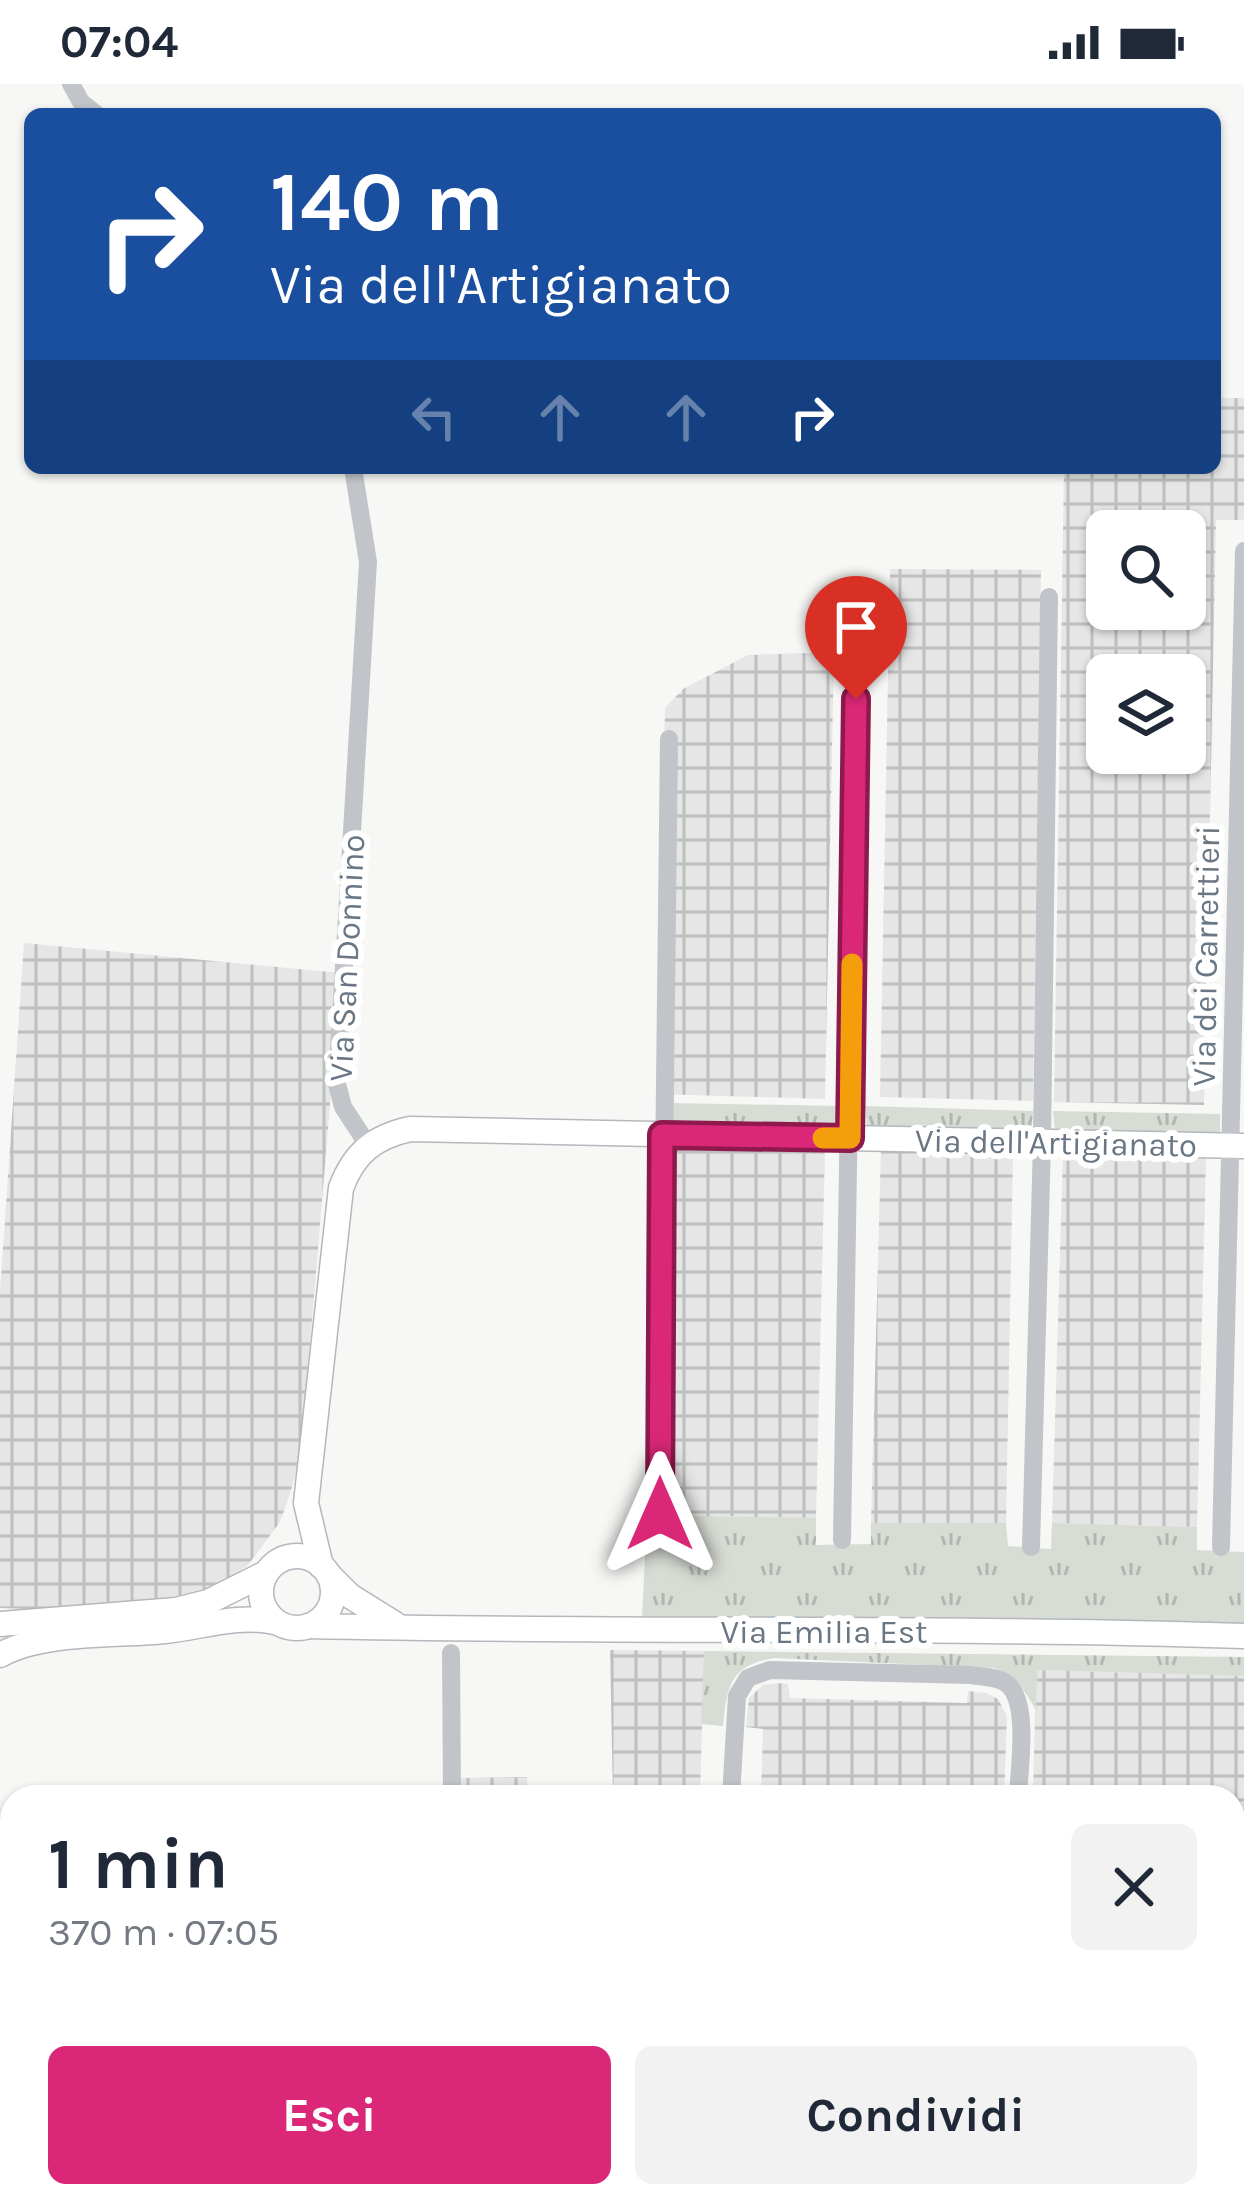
<!DOCTYPE html>
<html lang="it">
<meta charset="utf-8">
<style>
:root{--surface:#fff;--page:#f2f2f3;--text:#1f2937;--muted:#747a83;--accent:#db2777}
body{margin:0;font-family:Karla,sans-serif;background:var(--page);color:var(--text);height:100vh;display:flex;flex-direction:column;font-size:45px;white-space:nowrap}
*{box-sizing:border-box;margin:0}
p{font-size:39px;color:var(--muted)}
.icon{flex:none;width:66px;height:66px;fill:none;stroke:currentColor;stroke-width:2;stroke-linecap:round;stroke-linejoin:round}
.map{position:relative;flex:1;overflow:hidden}
.panel{position:absolute;left:0px;top:1701px;width:1245px;height:423px;display:flex;flex-direction:column;background:var(--surface);border-radius:36px 36px 0 0;box-shadow:0 3px 9px #0004}
.panel>*{flex:none}
.top-card{position:absolute;left:24px;top:24px;width:1197px;height:366px;border-radius:18px;box-shadow:0 3px 9px #0004;background:#1a4fa0;color:#fff;overflow:hidden}
.controls{position:absolute;left:1086px;top:426px;display:grid;gap:24px}
.controls a{display:grid;place-items:center;width:120px;height:120px;border-radius:18px;background:var(--surface);box-shadow:0 3px 9px #0004;font-size:60px}
.pin{position:absolute;display:grid;place-items:center;width:102px;height:102px;color:#fff;margin:-123px -51px;border-radius:50% 50% 50% 0;rotate:-45deg;box-shadow:0 0 12px #0007}
.pin .icon{rotate:45deg}
.me{position:absolute;width:132px;margin:-66px;rotate:0deg;stroke-linejoin:round;filter:drop-shadow(0 0 9px #0008)}
.turn{display:flex;align-items:center;gap:42px;height:252px;padding:0 48px;font-size:54px}
.turn .icon{width:156px;height:156px;stroke-width:2.5}
.turn b{display:block;font-size:84px;line-height:102px}
.lanes{display:flex;align-items:center;height:114px;padding:0 48px;background:#0003;justify-content:center;gap:60px;direction:ltr}
.lanes .off{opacity:.35}
.round{display:grid;place-items:center;flex:none;width:126px;height:126px;border-radius:18px;background:var(--page)}
.overview{display:flex;align-items:center;justify-content:space-between;height:204px;padding:0 48px}
h1{font-size:72px;font-weight:700;line-height:90px}
.button{display:flex;gap:24px;margin-top:auto;padding:24px 48px}
.button a{flex:1;height:138px;border-radius:18px;background:var(--accent);color:#fff;font-size:48px;font-weight:700;line-height:138px;text-align:center}
.button a+a{background:var(--page);color:var(--text)}
.status{display:flex;justify-content:space-between;align-items:center;height:84px;padding:0 60px;background:var(--surface);direction:ltr}
.status svg{height:33px;fill:currentColor}
.map>svg:first-child{display:block}
</style>
<div class="status"><b>07:04</b><svg viewBox="0 0 49 12"><path d="M0 12V9h3v3zM5 12V6h3v6zM10 12V3h3v9zM15 12V0h3v12zM26 1h20v11H26zM47 4h2v5h-2z"/></svg></div>
<div class="map">
<svg width="1244" height="2122" viewBox="0 0 1244 2122">
<defs>
<pattern id="industrial-grid" width="8" height="8" patternUnits="userSpaceOnUse" patternTransform="scale(3)"><rect width="8" height="8" fill="#e5e6e5"/><path d="M0 4h8M4 0v8" fill="none" stroke="#bebfbf"/></pattern>
<pattern id="grass-tufts" width="24" height="20" patternUnits="userSpaceOnUse" patternTransform="scale(3)"><rect width="24" height="20" fill="#d7dcd4"/><path d="M3 7l-1-3M5 7V3M7 7l1-3M15 17l-1-3M17 17v-4M19 17l1-3" fill="none" stroke="#b2b7b1"/></pattern>
</defs>
<rect width="100%" height="100%" fill="#f7f7f5"/>
<!-- industrial -->
<g fill="url(#industrial-grid)" fill-rule="evenodd">
<path d="M1219,314h25v122h-28l-12,585 -150,-3 10,-634h153zM1107,447h78v78h-78zM1107,591h78v78h-78z"/>
<polygon points="890,485 1041,486 1033,1017 880,1013"/>
<polygon points="834,568 825,1015 658,1010 665,624 683,605 748,571"/>
<polygon points="24,859 341,889 301,1368 290,1410 280,1438 248,1481 229,1496 163,1520 93,1527 0,1524 0,1208"/>
<polygon points="657,1062 825,1065 816,1434 647,1431"/>
<polygon points="881,1065 1013,1068 1006,1439 871,1439"/>
<polygon points="1063,1069 1206,1072 1197,1443 1052,1439"/>
<polygon points="610,1566 704,1567 700,1713 613,1713"/>
<polygon points="1036,1586 1244,1592 1244,2017 1233,2017 1233,1713 1033,1713"/>
<polygon points="777,1599 788,1600 790,1614 967,1619 968,1607 986,1609 998,1615 1007,1632 1004,1713 761,1713 763,1645 746,1643 749,1614 763,1601"/>
<polygon points="527,1693 529,1713 459,1713 459,1694"/>
<polygon points="470,2112 994,2112 993,2122 470,2122"/>
<polygon points="1019,2112 1244,2116 1244,2122 1019,2122"/>
</g>
<!-- grass -->
<g fill="url(#grass-tufts)">
<polygon points="670,1019 840,1022 840,1041 670,1039"/>
<polygon points="865,1022 1033,1027 1032,1042 1027,1045 867,1042"/>
<polygon points="1053,1027 1220,1030 1220,1049 1055,1046"/>
<polygon points="647,1431 816,1434 816,1461 871,1460 871,1439 1006,1439 1008,1462 1051,1465 1052,1439 1197,1443 1197,1466 1244,1468 1244,1545 642,1534"/>
<path d="M704,1567l540,6v19l-207,-6 -1,40c-12,-20 -20,-34 -42,-42l-220,-10c-45,7 -47,30 -51,68l-22,-2z"/>
</g>
<g fill="none" stroke-linecap="round" stroke-linejoin="round">
<!-- secondary casing -->
<g stroke="#b4b8bc" stroke-width="27">
<g id="secondary">
<circle cx="297" cy="1508" r="36"/>
<path d="M321,1482l-15,-63 35,-315c13,-35 33,-51 69,-59l834,17"/>
<polyline points="328,1490 350,1512 395,1540"/>
<polyline points="0,1540 176,1526 208,1518 266,1489"/>
<path d="M308,1542c312,7 624,0 936,10"/>
<path d="M0,1571c43,-24 116,-19 165,-24 38,-4 72,-17 110,-9"/>
</g>
</g>
<!-- street -->
<g stroke="#c1c4c8" stroke-width="18">
<polyline points="71,0 81,18 96,30"/>
<polyline points="353,384 368,478 337,1000 343,1023 368,1061"/>
<polyline points="660,1430 669,655"/>
<polyline points="842,1456 857,526"/>
<polyline points="1031,1463 1042,1058 1049,513"/>
<polyline points="1221,1463 1244,467"/>
<polyline points="451,1569 452,1713"/>
<path d="M731,1713l6,-101 11,-18 22,-8 200,5c11,2 28,1 37,9 23,18 12,85 11,113"/>
<polyline points="1233,2053 1244,2053"/>
<polyline points="1233,2075 1244,2076"/>
<polyline points="454,2112 454,2122"/>
<polyline points="720,2122 720,2112"/>
<polyline points="1004,2122 1004,2112"/>
</g>
<!-- secondary -->
<use href="#secondary" stroke="#fff" stroke-width="24"/>
</g>
<g fill="none" stroke-linecap="round" stroke-linejoin="round">
<!-- route casing -->
<g stroke="#8e194d" stroke-width="30">
<polyline id="route" points="660,1430 662,1051 850,1054 856,615"/>
</g>
<!-- route -->
<use href="#route" stroke="#db2777" stroke-width="21"/>
<!-- slow -->
<polyline stroke="#f59e0b" stroke-width="21" points="823,1054 850,1054 852,880"/>
</g>
<g text-anchor="middle" stroke-width="12" stroke-linejoin="round" paint-order="stroke">
<!-- street labels -->
<g font-size="33" fill="#697683" stroke="#fff">
<text transform="translate(1205 872) rotate(-89)" y="12">Via dei Carrettieri</text>
<text transform="translate(346 874) rotate(-87)" y="12">Via San Donnino</text>
<text transform="translate(1056 1058) rotate(1)" y="12">Via dell'Artigianato</text>
<text x="824" y="1559">Via Emilia Est</text>
</g>
</g>
</svg>
<div class="controls">
<a><svg class="icon" aria-label="search" viewBox="0 0 24 24"><circle cx="10" cy="10" r="6"/><path d="M15 15l6 6"/></svg></a>
<a><svg class="icon" aria-label="layers" viewBox="0 0 24 24"><path d="M12 4l9 5-9 5-9-5zM3 14l9 5 9-5"/></svg></a>
</div>
<div class="pin" style="left:856px;top:615px;background:#d93025"><svg class="icon" aria-label="arrive" viewBox="0 0 24 24"><path d="M6 21V4h12l-3 4 3 4H6"/></svg></div>
<svg class="me" style="left:660px;top:1430px" viewBox="-20 -20 40 40"><path d="M0-17L14 15 0 8-14 15z" fill="#db2777" stroke="#fff" stroke-width="4"/></svg>
<div class="top-card">
<div class="turn"><svg class="icon" aria-label="right" viewBox="0 0 24 24"><path d="M7 20v-9h11M14 6l5 5-5 5"/></svg><div><b>140 m</b>Via dell'Artigianato</div></div>
<div class="lanes"><svg class="icon off" aria-label="left" viewBox="0 0 24 24"><path d="M17 20v-9H6M10 6l-5 5 5 5"/></svg><svg class="icon off" aria-label="ahead" viewBox="0 0 24 24"><path d="M12 20V5M6 11l6-6 6 6"/></svg><svg class="icon off" aria-label="ahead" viewBox="0 0 24 24"><path d="M12 20V5M6 11l6-6 6 6"/></svg><svg class="icon" aria-label="right" viewBox="0 0 24 24"><path d="M7 20v-9h11M14 6l5 5-5 5"/></svg></div>
</div>
<section class="panel">
<div class="overview"><div><h1>1 min</h1><p>370 m · 07:05</p></div><a class="round"><svg class="icon" aria-label="close" viewBox="0 0 24 24"><path d="M6 6l12 12M18 6L6 18"/></svg></a></div>
<div class="button"><a>Esci</a><a>Condividi</a></div>
</section>
</div>
